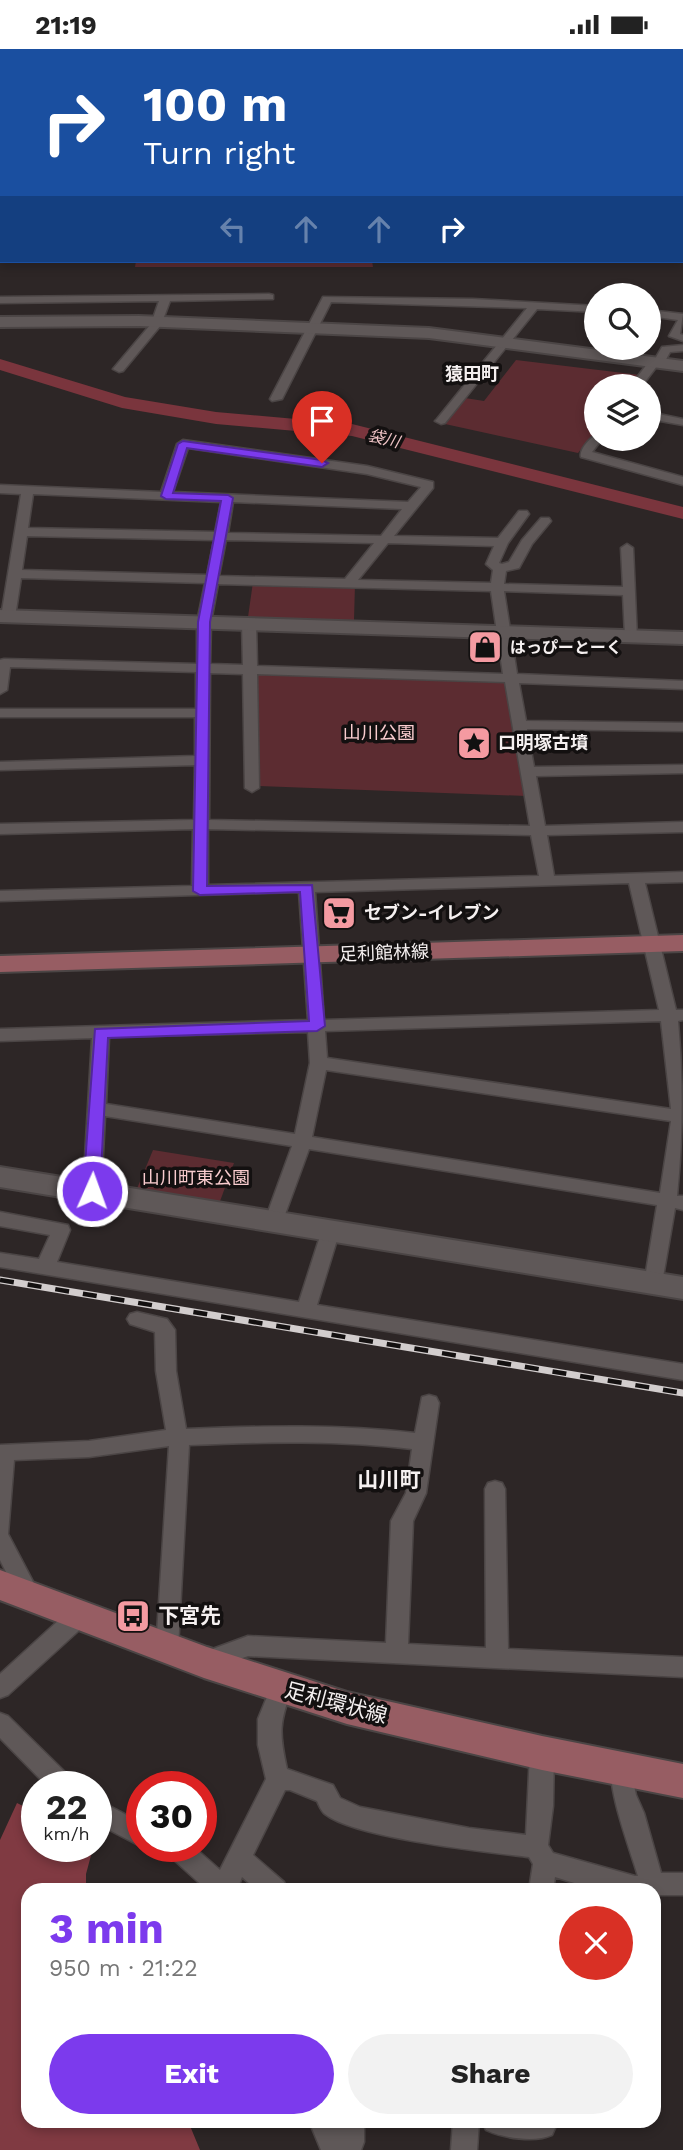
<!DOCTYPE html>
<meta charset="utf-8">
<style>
:root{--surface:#fff;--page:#f2f2f2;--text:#222;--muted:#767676;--accent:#7c3aed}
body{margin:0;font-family:"Work Sans","Noto Sans JP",sans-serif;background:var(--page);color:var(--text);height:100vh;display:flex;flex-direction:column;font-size:26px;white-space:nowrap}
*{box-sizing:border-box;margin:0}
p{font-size:23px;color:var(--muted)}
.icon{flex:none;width:38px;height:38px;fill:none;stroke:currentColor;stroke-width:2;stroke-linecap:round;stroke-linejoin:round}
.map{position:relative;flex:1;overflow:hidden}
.panel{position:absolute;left:21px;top:1834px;width:640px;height:245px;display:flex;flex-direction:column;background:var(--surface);border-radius:21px;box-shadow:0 4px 10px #0003}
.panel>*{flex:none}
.guide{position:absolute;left:0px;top:0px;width:684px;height:214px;box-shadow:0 4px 10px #0003;background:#1a4fa0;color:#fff;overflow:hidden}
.buttons{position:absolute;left:584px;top:234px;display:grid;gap:14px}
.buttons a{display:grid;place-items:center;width:77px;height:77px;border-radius:50%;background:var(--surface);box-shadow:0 4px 10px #0003;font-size:35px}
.speed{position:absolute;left:21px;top:1722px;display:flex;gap:14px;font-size:35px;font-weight:700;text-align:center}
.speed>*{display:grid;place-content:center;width:91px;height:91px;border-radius:50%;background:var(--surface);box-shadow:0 4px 10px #0003;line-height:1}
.speed small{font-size:18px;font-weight:400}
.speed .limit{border:10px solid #d22;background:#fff;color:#111}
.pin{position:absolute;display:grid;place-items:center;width:60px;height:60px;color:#fff;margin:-72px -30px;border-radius:50% 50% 50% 0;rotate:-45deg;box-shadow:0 0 7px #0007}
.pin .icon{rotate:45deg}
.me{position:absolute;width:77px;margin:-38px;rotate:2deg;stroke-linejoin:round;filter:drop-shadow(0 0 5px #0008)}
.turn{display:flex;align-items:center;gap:24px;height:147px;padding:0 28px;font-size:32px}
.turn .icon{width:91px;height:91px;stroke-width:2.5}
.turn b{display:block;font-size:49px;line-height:60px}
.lanes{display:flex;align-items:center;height:66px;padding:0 28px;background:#0003;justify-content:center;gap:35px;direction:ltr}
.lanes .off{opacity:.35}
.round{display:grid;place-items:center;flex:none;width:74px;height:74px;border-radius:37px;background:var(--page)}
.overview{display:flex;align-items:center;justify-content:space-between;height:119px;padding:0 28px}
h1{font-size:42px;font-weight:700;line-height:52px;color:var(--accent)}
.primary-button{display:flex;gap:14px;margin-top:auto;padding:14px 28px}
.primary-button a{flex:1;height:80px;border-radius:42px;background:var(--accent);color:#fff;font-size:28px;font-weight:700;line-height:80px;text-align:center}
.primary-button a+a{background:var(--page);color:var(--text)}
.status{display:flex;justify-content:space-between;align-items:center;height:49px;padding:0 35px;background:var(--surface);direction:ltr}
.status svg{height:19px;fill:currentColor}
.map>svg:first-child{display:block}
</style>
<div class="status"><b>21:19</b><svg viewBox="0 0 49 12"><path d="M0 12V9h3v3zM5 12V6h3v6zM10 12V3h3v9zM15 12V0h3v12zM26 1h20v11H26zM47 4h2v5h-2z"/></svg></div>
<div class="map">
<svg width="683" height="2101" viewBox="0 0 683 2101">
<rect width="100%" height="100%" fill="#2d2626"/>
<!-- green -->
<g fill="#5c2c31">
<polygon points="136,212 372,212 373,218 135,218"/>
<polygon points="516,311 640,326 631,338 597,338 597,380 578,404 445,375 465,349 484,352"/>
<polygon points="253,533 355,535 354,571 248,568"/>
<polygon points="255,623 499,632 508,635 526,747 259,737"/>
<polygon points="153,1101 234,1114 219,1155 136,1142"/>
</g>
<!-- forest -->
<polygon fill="#803a42" points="17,1754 37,1764 37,1797 93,1799 86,1825 86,1841 28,1841 28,2072 188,2072 200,2101 0,2101 0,1791"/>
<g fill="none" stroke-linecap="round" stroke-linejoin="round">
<!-- river -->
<polygon fill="#7a353d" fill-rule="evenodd" points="0,310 125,348 216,363 352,375 683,458 683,470 352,387 216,375 122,359 0,321"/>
<!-- street casing -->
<g stroke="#4b4545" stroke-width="3">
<g id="street">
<polygon points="81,0 89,0 80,2"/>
<rect x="560" y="0" width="8" height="2"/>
<rect x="682" y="31" width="1" height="6"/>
<rect x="0" y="70" width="2" height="6"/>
<rect x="682" y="76" width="1" height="6"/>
<polygon points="269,245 273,246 273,250 170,252 161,276 123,322 119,323 113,320 151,275 159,252 0,254 0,248"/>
<polygon points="323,248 473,250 597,257 597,263 537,260 445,374 441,375 435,372 437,370 527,259 331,253 282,350 272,352 270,350"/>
<polygon points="649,261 683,265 680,285 683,286 683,292 669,287 678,271 649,267"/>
<polygon points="683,296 683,302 670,303 663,316 657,317 641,338 630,338 650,311 655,310 662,298"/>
<polygon points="649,363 683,370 683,376 649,370"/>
<path d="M597,386v4h5l-10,13 91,25v8l-102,-28c-2,-7 9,-20 16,-22z"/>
<path d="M183,391l184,26 66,16v6l-39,48 104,2 21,-27h8l2,3 -21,29 -9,20 3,1 7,-2 13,-22 19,-22h8l2,3 -19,23 -13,24 -13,3 -2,13 119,3 -2,-39 6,-4 6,4 4,91 -5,1 -7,-4 -2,-41 -119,-4 13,83 166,7v8l-164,-6 7,38 157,2v8l-156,-2 7,38 149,-2v8l-147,3 9,50 138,-4v10l-136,3 7,41 129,-4v10l-38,1 31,127h7v10l-5,1c5,57 5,117 -1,175h6v14l-8,-2 -14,81h-14l-3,-5 13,-79 -348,-56 -26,71 -2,5h-14l-2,-5 27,-74 -187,-30 -4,75 -3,5h-12l-3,-5 9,-153 -92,3v-12l308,-9 -9,-128 -299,9v-10l192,-5 1,-57 -193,5v-10l194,-4 1,-55 -195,5v-8l195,-6v-39h-195v-8h196v-37l-186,-5 -3,23 -7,4v-34l4,-1 193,5v-42l8,-39 -184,-5 -6,39 -7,4 -7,-4 20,-123 -21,-1v-8l161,7 16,-48zM188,399l179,26 54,13 -13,15 -235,-10zM33,445l188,8 -6,30 -187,-4zM233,453l169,7 -21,27 -153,-3zM27,487l187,4 -7,35 -185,-5zM226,491l148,3 -29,36 -126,-3zM388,494l106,3 -8,18 7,6 -2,13 -133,-3zM218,535l273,7 12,83 -246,-8 -1,-43 -7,-4 -7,4 1,42 -33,-1 1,-42zM210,624l33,1 2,114 7,4 7,-4 -2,-114 248,8 25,144 -321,-6zM208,780l323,6 8,41 -331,9zM629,834l30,127 -335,10 -9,-128zM661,972l10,88 -344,-51 -2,-27zM308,983l2,31 -15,71 -189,-30 3,-67zM326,1021l345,51 -11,72 -348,-56z"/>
<polygon points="0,1163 68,1176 70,1181 57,1213 299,1253 322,1181 324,1176 338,1176 340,1181 317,1256 683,1315 683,1331 0,1218 0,1204 39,1210 50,1186 0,1177"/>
<path d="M137,1263l30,7 8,11 1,41 10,58c77,-3 152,-5 229,4l7,-36 7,-2 7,2 3,6 -13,90 -13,28 -5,123 78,4 -1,-159 3,-6 7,-2 7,2 3,6 3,160 175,8v20l-435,-21 -41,15 -8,-3 -3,-7 3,-7 49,-18 138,7 5,-122 15,-28 6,-44c-75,-9 -148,-7 -223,-4l-11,204 -3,7 -8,3 -8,-3 -3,-7 13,-203 -80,11 -75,3 -6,74 33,63 -3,7 -8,2 -8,-2 -22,-44v-115l89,-4 77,-11 -10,-59 -1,-39 -25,-8 -3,-5 3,-5z"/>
<polygon points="79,1558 87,1560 90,1567 87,1574 8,1646 0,1649 0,1625 71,1560"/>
<path d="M281,1630l8,3 3,7c-13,34 -13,44 -5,80l46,16 7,13 20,9 109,21 57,7 4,-82 4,-7 8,-3 8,3 4,7 -1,53 -5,39 5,8 82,23h3c-7,-24 -34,-95 -25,-113l8,-4 8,4 7,32 8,18 17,60h22v22h-29v-5h-57l-42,-13 -2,13h-24l4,-26 -4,-7c-42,-5 -174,-19 -204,-43 -4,-3 -6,-9 -8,-13l-27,-11h-5l-32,65 31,27 3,8h-30l-15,-13 -5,13h-30l-32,-29 -16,-7 -4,-8h38l27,24 46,-91 -8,-34v-26l15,-37z"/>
<polygon points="0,1664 8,1667 72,1730 76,1738 48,1738 0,1689"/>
<polygon points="96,1750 142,1774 142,1797 144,1797 142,1798 96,1774"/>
<polygon points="309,2072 336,2072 338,2077 338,2072 364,2072 364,2093 361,2101 321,2101"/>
<polygon points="453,2072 479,2072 477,2101 451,2101"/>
<path d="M482,2072h72l2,5 -4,9c-17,8 -49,3 -66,-5z"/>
</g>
</g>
<!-- secondary casing -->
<g stroke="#4b4545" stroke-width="4">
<g id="secondary">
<rect x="273" y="0" width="12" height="2"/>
<polygon points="448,0 460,0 461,2 449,2"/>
<polygon points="139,267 429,279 683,312 683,322 429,289 139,277 0,278 0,268"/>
<polygon points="0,561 683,583 683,595 0,573"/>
<polygon points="0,1118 683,1228 683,1250 0,1138"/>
</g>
</g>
<!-- primary casing -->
<g stroke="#4b4545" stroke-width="4">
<g id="primary">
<polygon points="683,886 683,902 0,923 0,907"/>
<polygon points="0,1521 207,1598 347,1643 542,1687 683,1715 683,1749 542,1721 347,1675 204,1629 0,1551"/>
</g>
</g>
<!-- street -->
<use href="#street" fill="#5f5858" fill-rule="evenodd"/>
<!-- secondary -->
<use href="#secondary" fill="#5f5858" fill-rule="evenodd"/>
<!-- primary -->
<use href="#primary" fill="#975d63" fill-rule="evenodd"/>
<!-- rail casing -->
<g stroke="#d2cdcd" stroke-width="7">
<polyline id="rail" points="0,1231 683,1344"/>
</g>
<!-- rail -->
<use href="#rail" stroke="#131010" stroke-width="4.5" stroke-dasharray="14" stroke-linecap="butt"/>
</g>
<!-- route -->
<polygon fill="#7c3aed" stroke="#51269a" stroke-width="2" points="183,392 322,411 328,414 322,418 187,399 173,444 228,446 233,449 210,573 207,837 312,836 325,977 317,982 108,989 100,1142 92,1148 83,1142 95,980 309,972 300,843 200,846 193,842 198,573 221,452 166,450 161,447 178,395"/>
<!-- icons -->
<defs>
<g id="shop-square" transform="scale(1.75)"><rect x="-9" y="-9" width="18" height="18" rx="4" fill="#f49aa1" stroke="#131010"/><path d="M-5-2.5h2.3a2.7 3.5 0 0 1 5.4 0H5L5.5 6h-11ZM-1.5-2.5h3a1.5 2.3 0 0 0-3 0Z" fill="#111"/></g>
<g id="sight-square" transform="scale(1.75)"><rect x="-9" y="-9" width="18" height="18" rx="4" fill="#f49aa1" stroke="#131010"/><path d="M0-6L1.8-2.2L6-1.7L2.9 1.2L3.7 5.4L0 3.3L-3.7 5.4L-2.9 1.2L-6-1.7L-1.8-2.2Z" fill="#111"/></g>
<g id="supermarket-square" transform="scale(1.75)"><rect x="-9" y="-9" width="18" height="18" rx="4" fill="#f49aa1" stroke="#131010"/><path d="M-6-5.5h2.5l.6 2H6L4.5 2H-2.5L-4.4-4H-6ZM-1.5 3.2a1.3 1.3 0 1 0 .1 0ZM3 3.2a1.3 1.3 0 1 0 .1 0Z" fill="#111"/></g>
<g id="bus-square" transform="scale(1.75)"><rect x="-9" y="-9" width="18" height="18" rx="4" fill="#f49aa1" stroke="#131010"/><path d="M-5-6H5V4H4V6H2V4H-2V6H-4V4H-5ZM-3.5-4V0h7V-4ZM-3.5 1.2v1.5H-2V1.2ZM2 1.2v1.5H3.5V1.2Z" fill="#111"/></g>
</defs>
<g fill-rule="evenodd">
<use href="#shop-square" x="485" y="598"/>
<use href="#sight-square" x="474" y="694"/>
<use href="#supermarket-square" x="339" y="864"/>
<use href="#bus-square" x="133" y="1567"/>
</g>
<g text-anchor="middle" stroke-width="7" stroke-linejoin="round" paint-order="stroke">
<!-- far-water labels -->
<g font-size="16" font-style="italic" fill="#f1c5c7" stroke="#131010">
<text transform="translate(384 389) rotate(14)" y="6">袋川</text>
</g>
<!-- far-poi labels -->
<g font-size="16" font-weight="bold" fill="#f5f0f0" stroke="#131010" text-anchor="start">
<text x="510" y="604">はっぴーとーく</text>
</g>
<!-- far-quarter labels -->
<g font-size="18" font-weight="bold" fill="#f5f0f0" stroke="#131010">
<text x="472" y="331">猿田町</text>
</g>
<!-- park labels -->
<g font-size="18" fill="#f9ccce" stroke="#131010">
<text x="379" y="690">山川公園</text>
<text x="196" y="1135">山川町東公園</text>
</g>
<!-- poi labels -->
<g font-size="18" font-weight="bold" fill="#f5f0f0" stroke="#131010" text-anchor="start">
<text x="498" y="700">口明塚古墳</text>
<text x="364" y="870">セブン-イレブン</text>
</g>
<!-- street labels -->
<g font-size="18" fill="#f5f0f0" stroke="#131010">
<text transform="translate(384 904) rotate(-2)" y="6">足利館林線</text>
</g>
<!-- quarter labels -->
<g font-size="21" font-weight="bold" fill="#f5f0f0" stroke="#131010">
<text x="389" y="1438">山川町</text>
</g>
<!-- near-poi labels -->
<g font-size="21" font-weight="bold" fill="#f5f0f0" stroke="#131010" text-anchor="start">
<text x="158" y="1574">下宮先</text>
</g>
<!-- near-street labels -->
<g font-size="21" fill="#f5f0f0" stroke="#131010">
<text transform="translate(336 1654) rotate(15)" y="7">足利環状線</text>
</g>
</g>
</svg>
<div class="buttons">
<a><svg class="icon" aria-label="search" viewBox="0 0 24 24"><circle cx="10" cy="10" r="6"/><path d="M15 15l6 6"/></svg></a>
<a><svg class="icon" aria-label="layers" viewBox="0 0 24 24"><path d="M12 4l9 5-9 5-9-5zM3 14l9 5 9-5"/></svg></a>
</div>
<div class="speed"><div>22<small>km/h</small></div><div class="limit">30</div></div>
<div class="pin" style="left:322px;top:414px;background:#d93025"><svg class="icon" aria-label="arrive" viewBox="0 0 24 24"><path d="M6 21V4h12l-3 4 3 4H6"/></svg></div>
<svg class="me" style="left:92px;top:1142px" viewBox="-20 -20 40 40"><circle r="17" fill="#7c3aed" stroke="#fff" stroke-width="3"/><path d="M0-11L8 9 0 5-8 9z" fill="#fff"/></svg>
<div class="guide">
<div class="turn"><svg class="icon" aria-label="right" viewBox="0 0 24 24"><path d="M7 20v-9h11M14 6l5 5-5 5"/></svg><div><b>100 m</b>Turn right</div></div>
<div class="lanes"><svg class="icon off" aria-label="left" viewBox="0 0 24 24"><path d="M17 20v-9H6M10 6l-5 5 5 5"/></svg><svg class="icon off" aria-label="ahead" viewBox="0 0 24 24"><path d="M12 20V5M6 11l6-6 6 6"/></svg><svg class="icon off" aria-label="ahead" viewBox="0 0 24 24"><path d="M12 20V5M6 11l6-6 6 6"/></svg><svg class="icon" aria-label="right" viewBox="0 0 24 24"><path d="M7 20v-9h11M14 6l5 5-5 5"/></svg></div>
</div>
<section class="panel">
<div class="overview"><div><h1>3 min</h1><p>950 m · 21:22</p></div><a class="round" style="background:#d93025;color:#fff"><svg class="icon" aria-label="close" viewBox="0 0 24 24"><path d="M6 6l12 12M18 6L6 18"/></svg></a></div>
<div class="primary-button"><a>Exit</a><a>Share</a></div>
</section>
</div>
